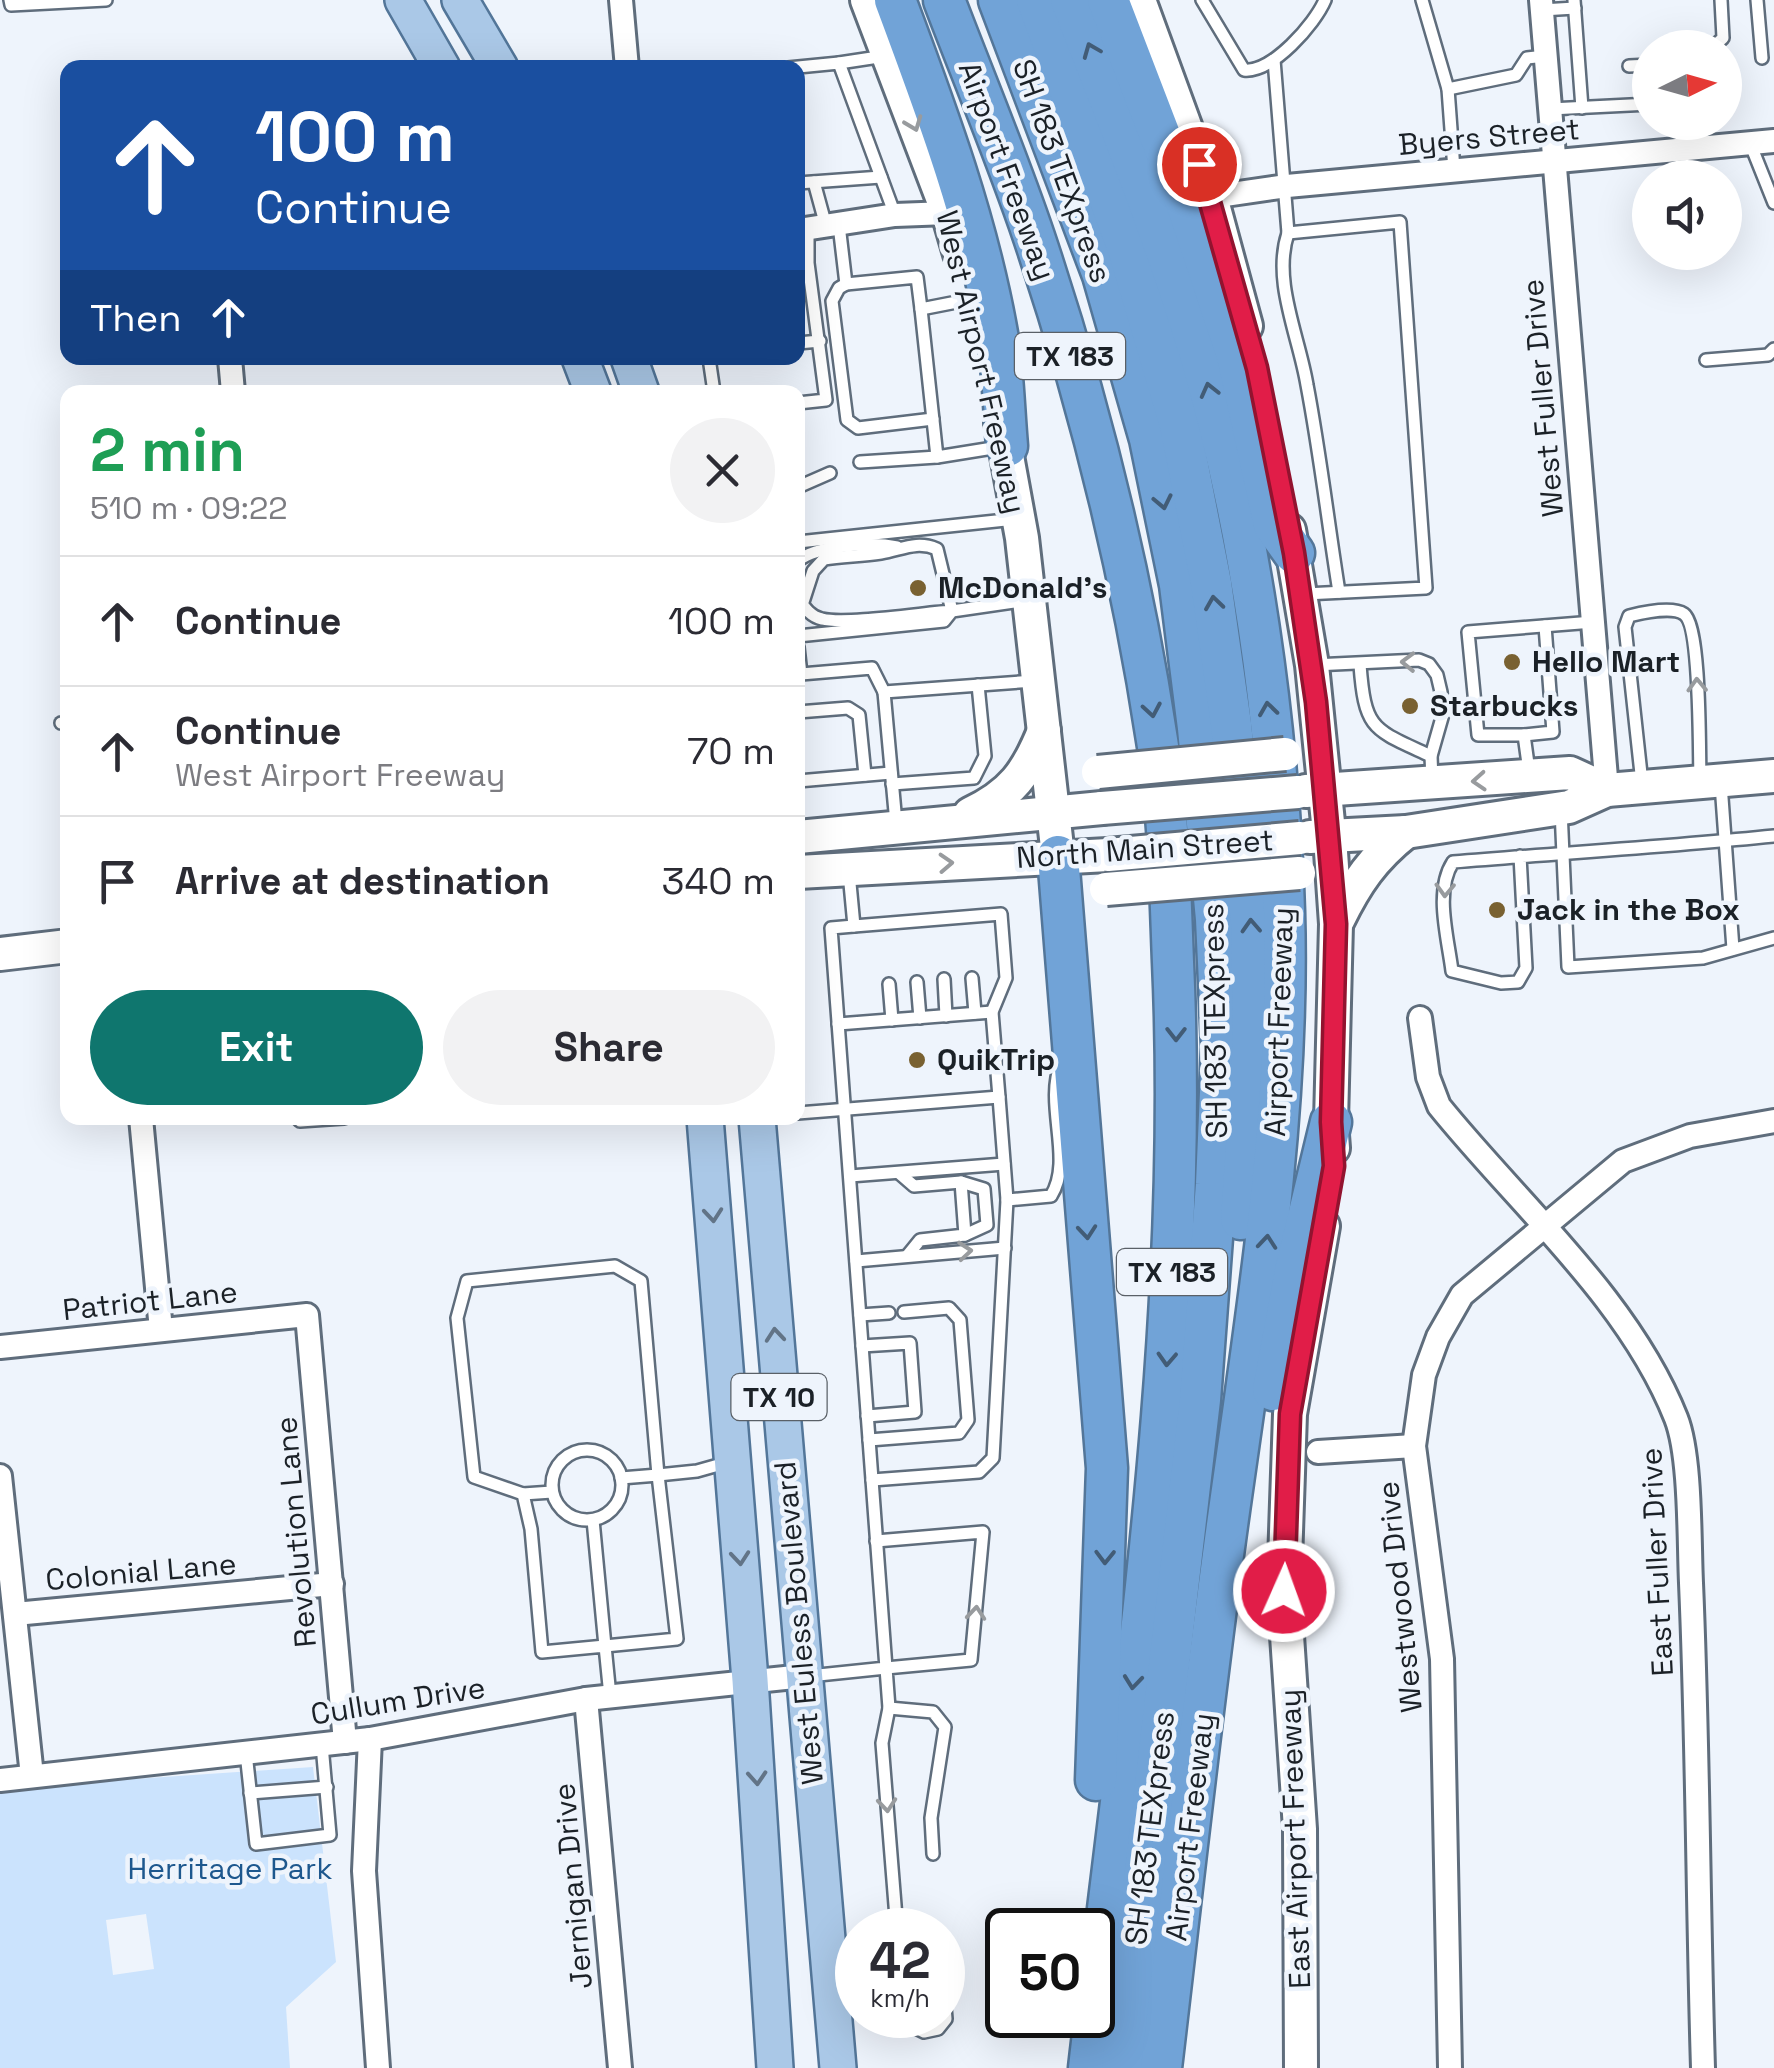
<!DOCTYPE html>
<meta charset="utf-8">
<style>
:root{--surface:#fff;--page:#f2f2f3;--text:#2b2b33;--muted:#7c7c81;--line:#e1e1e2;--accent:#0f766e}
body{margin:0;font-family:"Space Grotesk",sans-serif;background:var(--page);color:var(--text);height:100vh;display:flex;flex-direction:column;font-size:38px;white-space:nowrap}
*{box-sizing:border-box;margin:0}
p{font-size:32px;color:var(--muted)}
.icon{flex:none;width:55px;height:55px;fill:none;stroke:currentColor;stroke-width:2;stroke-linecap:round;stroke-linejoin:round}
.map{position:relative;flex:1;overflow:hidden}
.details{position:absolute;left:60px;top:385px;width:745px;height:740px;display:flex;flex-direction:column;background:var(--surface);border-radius:20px;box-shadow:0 10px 40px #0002}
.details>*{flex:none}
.hud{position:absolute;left:60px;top:60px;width:745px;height:305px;border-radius:20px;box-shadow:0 10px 40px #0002;background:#1a4fa0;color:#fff;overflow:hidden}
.needle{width:65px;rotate:85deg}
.buttons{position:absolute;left:1632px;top:30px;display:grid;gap:20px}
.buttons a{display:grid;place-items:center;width:110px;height:110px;border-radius:50%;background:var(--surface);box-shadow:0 10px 40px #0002;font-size:50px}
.speed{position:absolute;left:835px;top:1908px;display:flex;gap:20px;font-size:50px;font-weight:700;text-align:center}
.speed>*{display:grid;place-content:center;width:130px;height:130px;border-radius:50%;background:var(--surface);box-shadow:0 10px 40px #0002;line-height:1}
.speed small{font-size:25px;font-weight:400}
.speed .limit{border:5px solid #111;border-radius:15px;background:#fff;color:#111}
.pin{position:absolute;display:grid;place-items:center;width:85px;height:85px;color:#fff;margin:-42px;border:5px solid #fff;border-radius:50%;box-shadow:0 2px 10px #0007}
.me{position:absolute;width:110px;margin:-55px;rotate:2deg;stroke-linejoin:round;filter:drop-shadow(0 0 8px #0008)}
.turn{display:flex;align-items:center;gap:35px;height:210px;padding:0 30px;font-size:45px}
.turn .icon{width:130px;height:130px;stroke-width:2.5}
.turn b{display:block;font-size:70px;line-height:85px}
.then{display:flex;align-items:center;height:95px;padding:0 30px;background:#0003;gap:20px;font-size:38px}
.round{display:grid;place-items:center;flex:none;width:105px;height:105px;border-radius:52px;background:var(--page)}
.overview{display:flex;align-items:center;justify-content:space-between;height:170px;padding:0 30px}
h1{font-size:60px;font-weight:800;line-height:75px;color:#1e9e55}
.button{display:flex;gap:20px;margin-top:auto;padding:20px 30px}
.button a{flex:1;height:115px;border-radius:60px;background:var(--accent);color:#fff;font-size:40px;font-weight:800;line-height:115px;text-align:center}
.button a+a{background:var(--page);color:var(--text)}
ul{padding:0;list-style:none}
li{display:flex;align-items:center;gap:30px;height:130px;padding:0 30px;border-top:2px solid var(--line)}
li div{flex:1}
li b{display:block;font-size:38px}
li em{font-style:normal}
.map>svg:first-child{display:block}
</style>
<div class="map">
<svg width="1774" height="2068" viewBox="0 0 1774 2068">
<rect width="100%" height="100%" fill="#eef4fc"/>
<!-- green -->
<path fill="#cbe3fd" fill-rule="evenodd" d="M313,1767l23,195 -50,45 4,61h-290v-280zM146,1914l8,55 -41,6 -7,-55z"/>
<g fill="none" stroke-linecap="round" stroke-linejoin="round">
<!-- lane casing -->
<g stroke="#5f6d7c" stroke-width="16">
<g id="lane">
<polyline points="10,0 11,5 106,0"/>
<path d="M1202,0l42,70c28,3 71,-46 81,-70"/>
<polyline points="1422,0 1448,89 1454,170"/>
<polyline points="1574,0 1582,108"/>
<polyline points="1757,0 1762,58"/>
<polyline points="1542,10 1575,8"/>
<polyline points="1712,48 1723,38 1721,0"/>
<polyline points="1274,60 1288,233 1400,222 1426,588 1305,594"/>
<polyline points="839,63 885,56"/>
<polyline points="1629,66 1650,65"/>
<polyline points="788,68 839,63 895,215"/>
<polyline points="1448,89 1516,75 1527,58 1545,56"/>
<polyline points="1550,109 1650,104"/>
<polyline points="1700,122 1702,148"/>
<polyline points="1750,143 1774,203"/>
<polyline points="814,182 826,226"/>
<polyline points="798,183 881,177"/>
<polyline points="839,225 846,284 917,277 921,309 972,299"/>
<path d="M1288,233c-16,48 11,103 19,152 13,68 21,138 32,207"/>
<polyline points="846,284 839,288 832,301 847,420 858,428 933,419"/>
<polyline points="921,309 937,457 999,447"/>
<polyline points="798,343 820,341"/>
<polyline points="709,358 714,392"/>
<polyline points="1706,360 1768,355 1774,349"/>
<polyline points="798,403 826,400 808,263 808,229"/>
<polyline points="860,462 937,457"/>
<polyline points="798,487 830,473"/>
<polyline points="798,542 1015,519"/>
<path d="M798,561c18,-16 75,-19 99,-14"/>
<path d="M798,599c6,8 13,18 24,20 23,6 101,-6 130,-8l-15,-62c-21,-9 -36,1 -56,4 -19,3 -38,3 -57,6l-11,12 -11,34"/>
<polyline points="798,636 944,621 952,611 1027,600"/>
<polyline points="798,647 801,674 872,668 884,692 1034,681"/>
<polyline points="1314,665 1419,660 1429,664 1437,675 1441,692 1443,714 1431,756 1432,780"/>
<path d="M1360,665c5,66 13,64 71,91"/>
<polyline points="884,692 896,823"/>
<polyline points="798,712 848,708 859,715 865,775"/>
<polyline points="61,723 68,723"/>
<polyline points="1524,735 1553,732 1545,626"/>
<polyline points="1529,771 1524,735 1478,735 1468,632 1593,622"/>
<polyline points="798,781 891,773"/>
<path d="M1642,783l-17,-156 4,-11c12,-3 43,-10 55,-2 17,12 15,138 16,164"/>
<polyline points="892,784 974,778 985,756 978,685"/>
<polyline points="1721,784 1733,949"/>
<polyline points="1561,810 1568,967 1703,958 1774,938"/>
<path d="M1520,856l6,112 -8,14 -17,1 -49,-12c-4,-33 -18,-80 1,-109 107,-9 214,-15 321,-26"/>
<polyline points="854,926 1001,914 1006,978 992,1012 999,1097"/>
<polyline points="972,978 975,1013"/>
<polyline points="944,979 946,1016"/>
<polyline points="917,982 920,1018"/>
<polyline points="889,984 892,1020"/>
<polyline points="838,1024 992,1012"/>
<polyline points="798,1113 999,1097 1007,1200 993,1458 979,1472 872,1480"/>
<polyline points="297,1118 300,1121 344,1118"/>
<polyline points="899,1173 914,1186 961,1182 965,1235 920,1240 907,1256"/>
<polyline points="850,1176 1004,1164"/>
<polyline points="961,1182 984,1189 987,1225 965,1235"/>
<path d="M1007,1200l44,-4c23,-36 -7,-91 10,-133"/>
<polyline points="856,1261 1005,1248"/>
<polyline points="860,1315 889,1313"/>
<polyline points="862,1346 910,1343 915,1412 867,1416"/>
<polyline points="869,1440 959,1433 968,1420 960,1320 949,1308 904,1312"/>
<circle cx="587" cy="1485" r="35"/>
<polyline points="523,1494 552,1492"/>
<polyline points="593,1520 605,1646 677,1639 658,1475 621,1478"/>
<polyline points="876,1541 983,1532 971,1660 886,1668 889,1708 882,1743 897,1930"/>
<polyline points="809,1676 886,1668 831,928 854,926 849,873"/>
<polyline points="610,1696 605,1646 542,1652 531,1529 523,1494 474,1477 457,1318 467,1281 615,1266 641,1281 658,1475 697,1471 729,1462"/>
<polyline points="889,1708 933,1712 945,1727 931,1818 933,1854"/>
<polyline points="246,1753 256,1844 330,1835 322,1745"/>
<polyline points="250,1793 327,1787"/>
<polyline points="907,2015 914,2027 924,2032 938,2029 946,2019 943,1982"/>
</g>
</g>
<!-- street casing -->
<g stroke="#5f6d7c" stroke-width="28">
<g id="street">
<polyline points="621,0 627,68"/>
<polyline points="1541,0 1607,790"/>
<polyline points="1211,197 1287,186 1774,141"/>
<polyline points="798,230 895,215 948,213"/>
<polyline points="230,358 233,392"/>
<path d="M1420,1018l8,59 11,29c79,98 190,193 237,312 15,38 13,122 15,165 7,162 7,324 12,485"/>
<polyline points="141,1118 161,1330"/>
<polyline points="0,1347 307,1315 345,1742"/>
<polyline points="1318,1452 1414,1446"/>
<polyline points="0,1476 32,1776"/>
<polyline points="15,1614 332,1584"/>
<polyline points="586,1699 620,2068"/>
<polyline points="370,1739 364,1871 378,2068"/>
<polyline points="0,1780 370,1739 586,1699 804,1676"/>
<polyline points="1450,2068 1442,1659 1414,1446 1424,1375 1438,1337 1462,1295 1623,1161 1690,1136 1774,1121"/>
</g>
</g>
<!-- secondary casing -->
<g stroke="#5f6d7c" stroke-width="38">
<g id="secondary">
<polyline points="867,0 948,213 960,254"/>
<polyline points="1139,0 1211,197 1246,326"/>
<polyline points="1001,423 1022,538 1058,856"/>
<polyline points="1289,530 1312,665 1331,852 1336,924 1331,1122 1333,1148"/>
<polyline points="1306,791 1570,773 1607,790"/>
<path d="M970,814c42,-20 57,-41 74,-83"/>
<polyline points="798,837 1102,808"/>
<polyline points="1310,837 1406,832 1569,807 1607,790 1774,776"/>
<polyline points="798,872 1108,855"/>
<path d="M1338,920c18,-37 35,-62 68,-88"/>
<polyline points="0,954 68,946"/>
<polyline points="1301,2068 1300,1829 1284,1591 1290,1414 1323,1226"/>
</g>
</g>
<!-- primary casing -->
<g stroke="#537699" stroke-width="40">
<g id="primary">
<polyline points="403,0 442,68"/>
<polyline points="460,0 500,68"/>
<polyline points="580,358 593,392"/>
<polyline points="629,358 641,392"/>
<polyline points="705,1118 750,1680 775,2068"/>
<polyline points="757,1118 838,2068"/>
</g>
</g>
<!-- highway casing -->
<g stroke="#537699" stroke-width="45">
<g id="highway">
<path d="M895,0c41,110 83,222 103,339 5,35 6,72 9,107"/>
<path d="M944,0c30,79 63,157 90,237 55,164 97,332 123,503 12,73 13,148 16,222 17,370 -42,739 -84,1106"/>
<polyline points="999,0 1103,275 1150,439 1180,585 1198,728 1216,919 1222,1047 1216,1184 1200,1400 1122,2068"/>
<polyline points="1037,0 1129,252 1180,425 1211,583 1231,724 1251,921 1253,1043 1241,1219"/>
<path d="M1071,0c45,115 91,230 127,348 52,174 81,382 86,563 6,202 -27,401 -55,600 -26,185 -46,371 -68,557"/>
<polyline points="1108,0 1189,211 1237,356 1274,525 1294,553"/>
<polyline points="1058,856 1107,1468 1096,1780"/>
<polyline points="1273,1390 1295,1271 1331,1122"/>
</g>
</g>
<!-- lane -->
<use href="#lane" stroke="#fff" stroke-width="11"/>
<!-- street -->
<use href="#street" stroke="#fff" stroke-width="22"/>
<!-- secondary -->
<use href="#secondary" stroke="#fff" stroke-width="32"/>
<!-- primary -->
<use href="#primary" stroke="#aac8e7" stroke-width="35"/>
<!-- highway -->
<use href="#highway" stroke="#71a3d7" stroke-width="40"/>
<!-- secondary-bridge casing -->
<g stroke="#5f6d7c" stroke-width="38" stroke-linecap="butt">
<g id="secondary-bridge">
<polyline points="1098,772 1285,754"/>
<polyline points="1102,808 1298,792"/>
<polyline points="1108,855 1300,838"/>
<polyline points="1106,889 1299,873"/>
</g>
</g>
<!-- secondary-bridge -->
<use href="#secondary-bridge" stroke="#fff" stroke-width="32"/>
</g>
<!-- one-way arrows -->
<defs><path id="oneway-chevron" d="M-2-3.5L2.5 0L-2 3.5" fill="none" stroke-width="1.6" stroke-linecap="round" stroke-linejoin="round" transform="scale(2.5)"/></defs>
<g stroke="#425c76">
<use href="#oneway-chevron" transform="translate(1091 50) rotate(-112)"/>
<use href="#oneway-chevron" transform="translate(1209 390) rotate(-104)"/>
<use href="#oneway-chevron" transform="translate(1163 502) rotate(78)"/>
<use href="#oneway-chevron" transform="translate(1214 603) rotate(-98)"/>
<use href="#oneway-chevron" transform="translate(1268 709) rotate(-98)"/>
<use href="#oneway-chevron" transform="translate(1152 710) rotate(80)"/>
<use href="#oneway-chevron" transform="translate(1251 926) rotate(-93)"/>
<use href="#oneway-chevron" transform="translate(1176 1034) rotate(90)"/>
<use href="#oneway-chevron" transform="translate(1087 1232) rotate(85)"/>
<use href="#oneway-chevron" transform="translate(1267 1242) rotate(-85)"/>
<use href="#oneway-chevron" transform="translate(1167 1359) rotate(93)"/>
<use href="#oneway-chevron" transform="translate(1105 1557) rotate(91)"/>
<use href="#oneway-chevron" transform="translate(1133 1682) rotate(96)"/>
</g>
<g stroke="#989b9e">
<use href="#oneway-chevron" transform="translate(914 124) rotate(69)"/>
<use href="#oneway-chevron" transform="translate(1408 662) rotate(-179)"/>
<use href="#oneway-chevron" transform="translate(1697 685) rotate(-92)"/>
<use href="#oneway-chevron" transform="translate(1479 781) rotate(176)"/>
<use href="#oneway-chevron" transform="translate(946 863) rotate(-3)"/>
<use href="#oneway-chevron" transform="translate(1445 890) rotate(92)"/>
<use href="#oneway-chevron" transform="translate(965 1251) rotate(-5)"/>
<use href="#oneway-chevron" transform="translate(976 1613) rotate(-85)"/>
<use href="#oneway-chevron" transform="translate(887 1805) rotate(85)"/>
</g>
<g stroke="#627487">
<use href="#oneway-chevron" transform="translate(713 1215) rotate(85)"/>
<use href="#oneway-chevron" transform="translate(775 1335) rotate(-95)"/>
<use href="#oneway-chevron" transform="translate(740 1558) rotate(85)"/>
<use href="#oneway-chevron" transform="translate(757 1778) rotate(86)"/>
</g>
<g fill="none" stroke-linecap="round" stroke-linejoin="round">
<!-- route casing -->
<g stroke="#92132f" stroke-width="25">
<polyline id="route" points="1199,164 1257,368 1294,553 1316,702 1336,924 1331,1122 1334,1166 1290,1414 1284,1591"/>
</g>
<!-- route -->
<use href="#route" stroke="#e11d48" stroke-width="18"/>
</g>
<!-- markers -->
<g fill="#796131" stroke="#eef4fc" stroke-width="4">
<circle cx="918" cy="588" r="10"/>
<circle cx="1512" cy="662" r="10"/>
<circle cx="1410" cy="706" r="10"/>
<circle cx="1497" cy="910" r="10"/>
<circle cx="917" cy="1060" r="10"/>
</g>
<g text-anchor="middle" stroke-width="9" stroke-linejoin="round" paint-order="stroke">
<!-- shield labels -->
<g fill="#eef4fc" stroke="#5a6067" stroke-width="2.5">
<rect x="1015" y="333" width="110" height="46" rx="8"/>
<rect x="1117" y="1249" width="110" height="46" rx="8"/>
<rect x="731.5" y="1374" width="95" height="46" rx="8"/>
</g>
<g font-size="28" font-weight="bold" fill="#1b2127">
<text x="1070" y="366">TX 183</text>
<text x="1172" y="1282">TX 183</text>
<text x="779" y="1407">TX 10</text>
</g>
<!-- street labels -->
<g font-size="30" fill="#1b2127" stroke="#eef4fc">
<text transform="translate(1489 137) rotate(-5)" y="10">Byers Street</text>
<text transform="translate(1007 171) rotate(70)" y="10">Airport Freeway</text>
<text transform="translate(1062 171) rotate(70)" y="10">SH 183 TEXpress</text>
<text transform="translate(981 362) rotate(77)" y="10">West Airport Freeway</text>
<text transform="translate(1543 398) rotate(-95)" y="10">West Fuller Drive</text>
<text transform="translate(1145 849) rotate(-4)" y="10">North Main Street</text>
<text transform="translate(1215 1021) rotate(-91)" y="10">SH 183 TEXpress</text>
<text transform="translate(1279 1022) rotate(-88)" y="10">Airport Freeway</text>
<text transform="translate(150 1301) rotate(-6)" y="10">Patriot Lane</text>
<text transform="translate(296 1532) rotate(-95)" y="10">Revolution Lane</text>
<text transform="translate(1657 1562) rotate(-93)" y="10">East Fuller Drive</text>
<text transform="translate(141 1572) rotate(-5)" y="10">Colonial Lane</text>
<text transform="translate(1400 1597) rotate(-96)" y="10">Westwood Drive</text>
<text transform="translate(799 1623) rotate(-95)" y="10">West Euless Boulevard</text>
<text transform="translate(398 1701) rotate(-9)" y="10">Cullum Drive</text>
<text transform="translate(1190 1827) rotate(-83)" y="10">Airport Freeway</text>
<text transform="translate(1150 1828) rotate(-83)" y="10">SH 183 TEXpress</text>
<text transform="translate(1295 1839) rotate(-92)" y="10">East Airport Freeway</text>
<text transform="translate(573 1886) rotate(-95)" y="10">Jernigan Drive</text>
</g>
<!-- poi labels -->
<g font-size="30" font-weight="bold" fill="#1b2127" stroke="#eef4fc" text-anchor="start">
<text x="938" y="598">McDonald's</text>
<text x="1532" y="672">Hello Mart</text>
<text x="1430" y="716">Starbucks</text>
<text x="1517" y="920">Jack in the Box</text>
<text x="937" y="1070">QuikTrip</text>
</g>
<!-- park labels -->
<g font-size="30" fill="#1e588e" stroke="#eef4fc">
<text x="230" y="1879">Herritage Park</text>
</g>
</g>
</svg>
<div class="buttons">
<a><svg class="needle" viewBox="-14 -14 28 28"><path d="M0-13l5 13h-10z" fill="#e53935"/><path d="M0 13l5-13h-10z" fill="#7c7c81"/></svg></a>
<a><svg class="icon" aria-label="sound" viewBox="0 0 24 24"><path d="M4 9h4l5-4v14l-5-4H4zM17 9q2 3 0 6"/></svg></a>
</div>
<div class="speed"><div>42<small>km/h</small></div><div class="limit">50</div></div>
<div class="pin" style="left:1199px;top:164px;background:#d93025"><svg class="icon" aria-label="arrive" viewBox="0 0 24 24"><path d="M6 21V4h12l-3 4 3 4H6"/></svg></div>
<svg class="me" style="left:1284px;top:1591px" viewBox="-20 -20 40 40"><circle r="17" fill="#e11d48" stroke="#fff" stroke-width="3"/><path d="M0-11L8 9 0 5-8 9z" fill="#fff"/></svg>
<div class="hud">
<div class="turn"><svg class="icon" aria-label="ahead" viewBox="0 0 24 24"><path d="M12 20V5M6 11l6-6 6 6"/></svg><div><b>100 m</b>Continue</div></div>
<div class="then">Then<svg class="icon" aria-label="ahead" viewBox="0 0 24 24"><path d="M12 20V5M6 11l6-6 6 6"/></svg></div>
</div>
<section class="details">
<div class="overview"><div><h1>2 min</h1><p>510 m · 09:22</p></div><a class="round"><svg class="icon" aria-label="close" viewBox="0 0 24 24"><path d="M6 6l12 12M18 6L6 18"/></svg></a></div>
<ul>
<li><svg class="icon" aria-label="ahead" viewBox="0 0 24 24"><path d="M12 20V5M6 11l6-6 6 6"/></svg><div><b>Continue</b></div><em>100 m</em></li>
<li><svg class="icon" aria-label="ahead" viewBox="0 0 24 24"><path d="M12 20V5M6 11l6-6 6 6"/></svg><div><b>Continue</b><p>West Airport Freeway</p></div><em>70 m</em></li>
<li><svg class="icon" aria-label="arrive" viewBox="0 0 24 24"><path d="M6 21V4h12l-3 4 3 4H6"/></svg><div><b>Arrive at destination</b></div><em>340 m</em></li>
</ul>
<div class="button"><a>Exit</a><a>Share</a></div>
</section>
</div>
